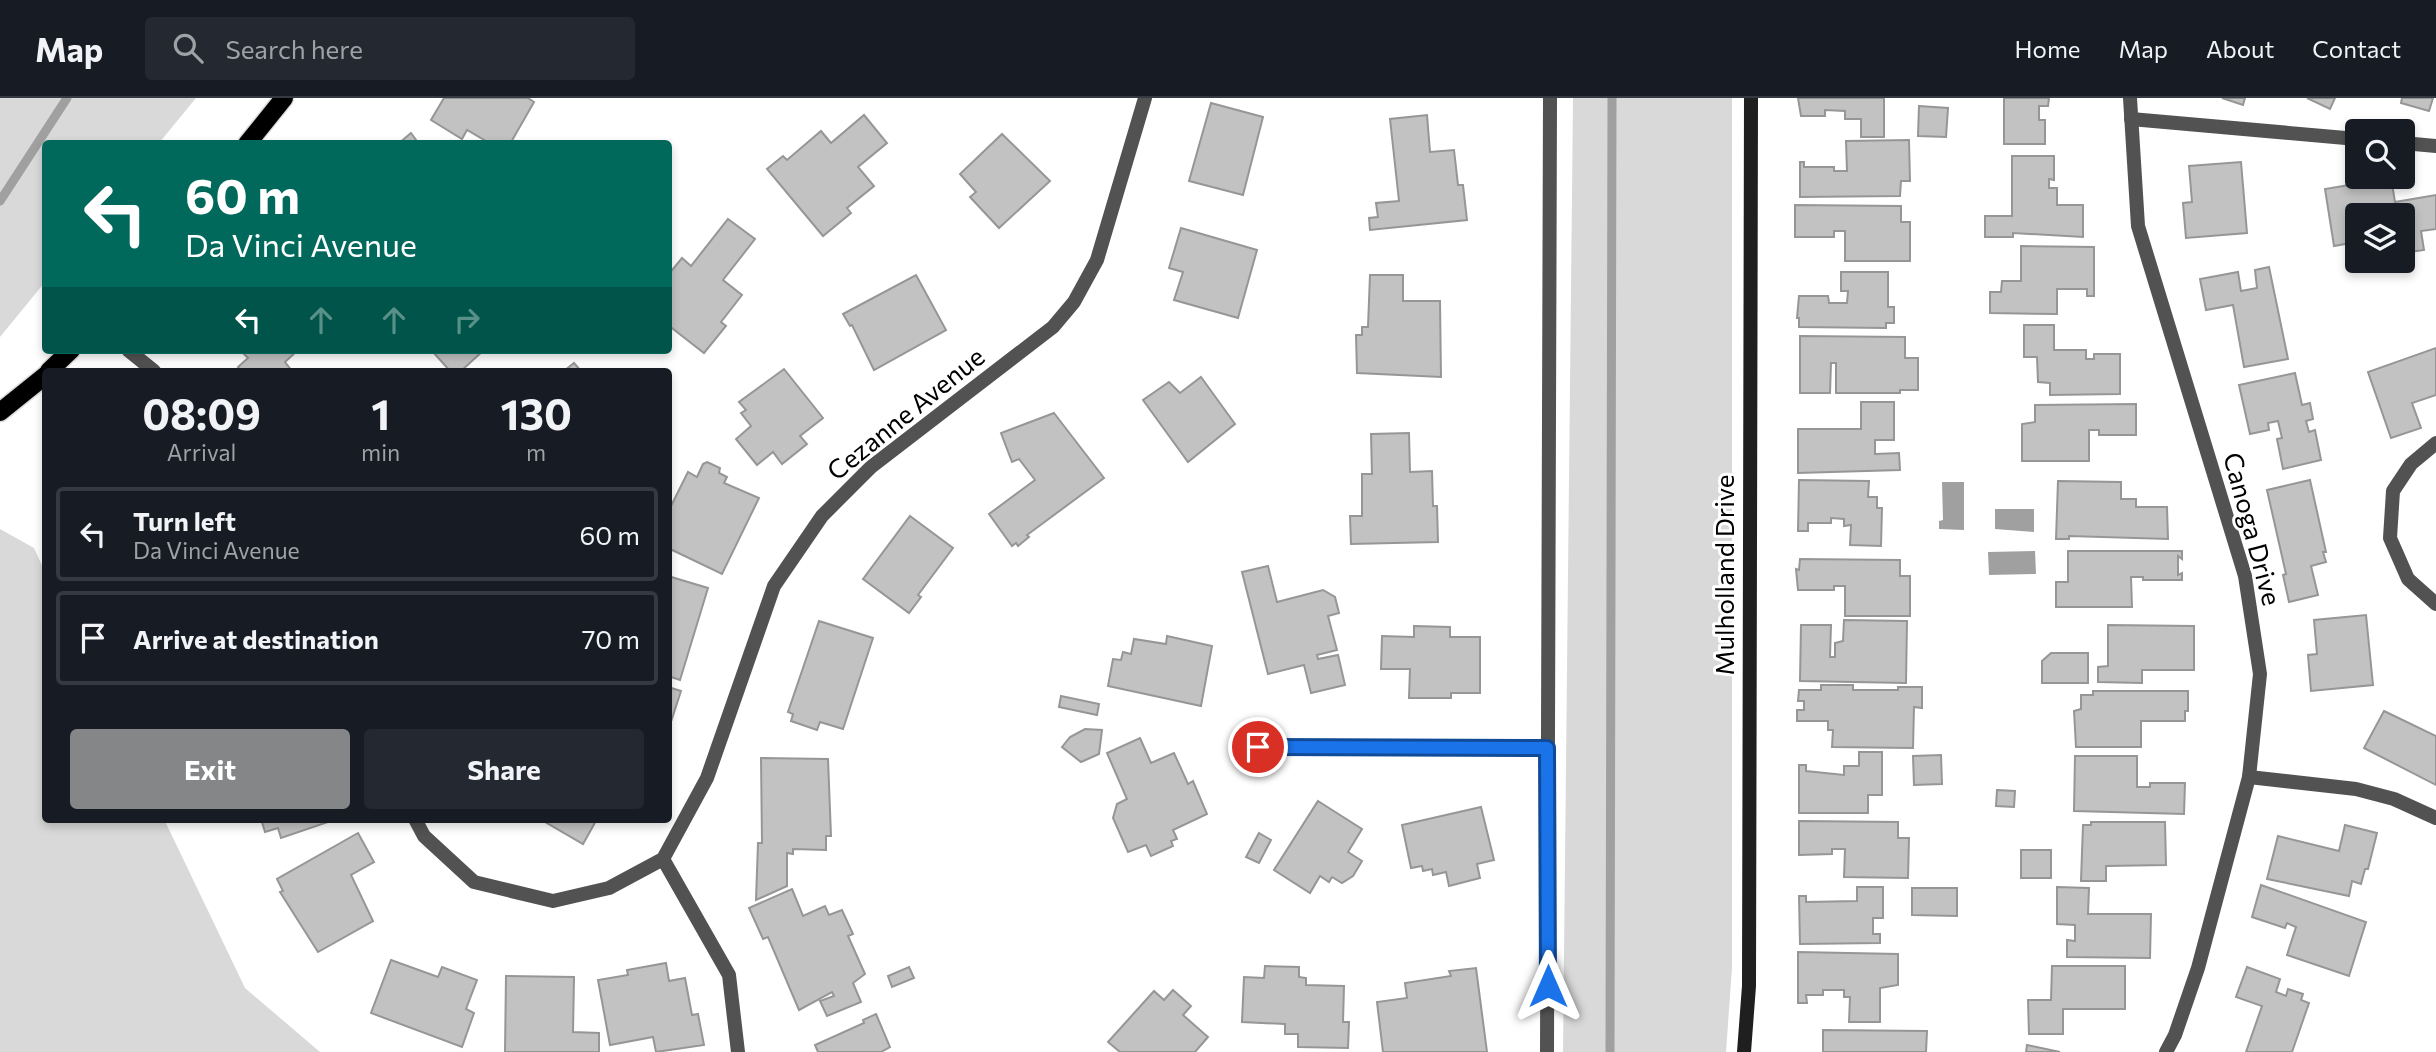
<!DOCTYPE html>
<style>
:root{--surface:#171b24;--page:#242831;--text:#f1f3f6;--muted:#9ea1a6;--line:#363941;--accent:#858687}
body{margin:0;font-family:Commissioner,sans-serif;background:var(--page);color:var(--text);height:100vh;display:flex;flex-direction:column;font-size:26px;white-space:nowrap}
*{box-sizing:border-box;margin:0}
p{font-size:23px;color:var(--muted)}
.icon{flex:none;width:38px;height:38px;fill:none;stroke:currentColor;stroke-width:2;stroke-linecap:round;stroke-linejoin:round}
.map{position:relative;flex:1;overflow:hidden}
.details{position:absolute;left:42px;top:270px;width:630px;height:455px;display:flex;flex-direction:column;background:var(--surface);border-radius:7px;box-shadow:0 4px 10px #0003}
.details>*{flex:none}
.guide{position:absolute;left:42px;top:42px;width:630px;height:214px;border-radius:7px;box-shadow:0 4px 10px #0003;background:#00695c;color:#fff;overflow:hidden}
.buttons{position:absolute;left:2345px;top:21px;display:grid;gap:14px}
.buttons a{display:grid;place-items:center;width:70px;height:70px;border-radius:7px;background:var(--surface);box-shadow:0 4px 10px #0003;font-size:35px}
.pin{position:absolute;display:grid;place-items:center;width:60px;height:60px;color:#fff;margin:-30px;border:4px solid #fff;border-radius:50%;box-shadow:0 2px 7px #0007}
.me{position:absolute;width:77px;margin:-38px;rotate:0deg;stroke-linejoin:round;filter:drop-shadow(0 0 5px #0008)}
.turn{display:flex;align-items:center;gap:24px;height:147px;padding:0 28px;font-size:32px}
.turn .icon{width:91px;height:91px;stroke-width:2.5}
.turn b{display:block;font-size:49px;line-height:60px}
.lanes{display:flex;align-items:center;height:66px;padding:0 28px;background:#0003;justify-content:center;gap:35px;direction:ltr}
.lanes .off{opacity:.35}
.eta{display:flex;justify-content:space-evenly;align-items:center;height:119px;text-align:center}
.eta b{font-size:42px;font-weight:700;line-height:49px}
.action{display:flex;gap:14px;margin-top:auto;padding:14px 28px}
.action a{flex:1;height:80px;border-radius:7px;background:var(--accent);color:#fff;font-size:28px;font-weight:700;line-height:80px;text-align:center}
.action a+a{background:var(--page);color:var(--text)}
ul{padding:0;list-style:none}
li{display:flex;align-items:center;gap:21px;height:94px;margin:0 14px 10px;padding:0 14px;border:4px solid var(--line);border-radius:7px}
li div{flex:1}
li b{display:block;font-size:26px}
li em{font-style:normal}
header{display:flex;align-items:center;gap:42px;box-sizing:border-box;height:98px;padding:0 35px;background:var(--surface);border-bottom:2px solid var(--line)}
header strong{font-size:33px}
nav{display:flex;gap:38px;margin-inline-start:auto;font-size:24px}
.search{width:490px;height:63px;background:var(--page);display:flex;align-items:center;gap:18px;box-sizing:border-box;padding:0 24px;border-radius:7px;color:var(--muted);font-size:26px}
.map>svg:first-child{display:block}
</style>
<header>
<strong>Map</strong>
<div class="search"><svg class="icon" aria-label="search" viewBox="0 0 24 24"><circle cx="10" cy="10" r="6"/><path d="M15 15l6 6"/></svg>Search here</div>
<nav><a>Home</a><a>Map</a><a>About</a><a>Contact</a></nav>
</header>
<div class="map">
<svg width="2436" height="954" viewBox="0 0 2436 954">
<rect width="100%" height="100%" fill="#fff"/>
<!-- green -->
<g fill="#d9d9d9">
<polygon points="0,0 196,0 159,45 46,46 45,184 0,239"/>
<polygon points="1573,0 1732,0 1732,870 1726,954 1563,954"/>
<polygon points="0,431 34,450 45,474 46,721 164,721 245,890 320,954 0,954"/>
</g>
<!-- water -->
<g fill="#a0a0a0">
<polygon points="1942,384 1964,384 1964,432 1939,431 1939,423 1943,422"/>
<polygon points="1995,411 2034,411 2034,434 1995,431"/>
<polygon points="2035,453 2036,476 1989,477 1988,454"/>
</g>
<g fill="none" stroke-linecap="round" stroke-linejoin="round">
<!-- stream -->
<g stroke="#a0a0a0" stroke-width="9">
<polyline points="0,103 67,0"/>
<polyline points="1610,954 1612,0"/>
</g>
</g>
<!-- building -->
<g fill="#c2c2c2" stroke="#969696" stroke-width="2">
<polygon points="444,0 528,0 534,4 510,46 491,46 467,32 462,41 431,22"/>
<polygon points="1798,0 1884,0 1884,39 1861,39 1861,21 1845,21 1845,13 1825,12 1825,18 1801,18"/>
<polygon points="2004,0 2049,0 2048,8 2039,8 2039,22 2045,22 2045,46 2004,46"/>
<polygon points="2222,0 2245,0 2243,7"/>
<polygon points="2307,0 2335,0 2330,11"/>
<polygon points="2402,0 2433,0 2429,13 2401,5"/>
<polygon points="1211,5 1263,19 1243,97 1189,83"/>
<polygon points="1919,8 1948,10 1946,39 1918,38"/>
<polygon points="864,17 887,45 858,69 874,88 847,110 851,115 823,138 767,71 783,58 787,62 821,33 831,45"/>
<polygon points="1427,17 1430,54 1454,52 1458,87 1463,87 1467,122 1370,132 1369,120 1378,119 1376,105 1399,103 1390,21"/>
<polygon points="411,35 419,46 398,46"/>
<polygon points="1002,36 1050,83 999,130 970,99 976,94 960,76"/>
<polygon points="1909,42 1910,83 1901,83 1900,98 1800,99 1800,64 1804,64 1804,69 1834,69 1834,73 1847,73 1846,43"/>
<polygon points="2012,58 2054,58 2054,82 2049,81 2049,90 2057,90 2057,107 2083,107 2083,139 2013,135 2013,139 1985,139 1985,118 2012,118"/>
<polygon points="2241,64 2247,135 2186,140 2183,105 2192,104 2189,68"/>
<polygon points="2391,80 2395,104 2436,97 2436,131 2421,133 2424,152 2403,155 2403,117 2357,117 2357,144 2334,148 2325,91"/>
<polygon points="1795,107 1901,108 1901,124 1910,124 1910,163 1845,163 1845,133 1834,133 1834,139 1795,139"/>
<polygon points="728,121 755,141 723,182 742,197 721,224 726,228 704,255 668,227 668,177 682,160 691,168"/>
<polygon points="1181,130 1257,152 1238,220 1174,202 1183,174 1169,170"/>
<polygon points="2021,148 2094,149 2094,198 2087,198 2087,191 2057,191 2057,216 1990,215 1990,194 2001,194 2002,183 2021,183"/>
<polygon points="2269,169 2288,261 2244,269 2233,207 2206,212 2200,181 2238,174 2241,193 2257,190 2255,172"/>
<polygon points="1841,174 1888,174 1888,209 1894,209 1894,225 1886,225 1886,230 1799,229 1799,220 1797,220 1799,198 1828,198 1829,205 1847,205 1848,193 1841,193"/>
<polygon points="916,177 946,232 874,272 852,227 850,228 843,216"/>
<polygon points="1370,177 1403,177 1403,203 1440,203 1441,279 1357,275 1356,237 1362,237 1362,229 1368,229"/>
<polygon points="2024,227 2054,227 2054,252 2086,252 2086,261 2094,261 2094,256 2120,256 2120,296 2050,297 2050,285 2038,284 2037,259 2024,259"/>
<polygon points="1800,238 1905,239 1905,260 1918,260 1918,292 1900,292 1900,295 1836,295 1836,265 1831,265 1830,295 1800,295"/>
<polygon points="2436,250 2436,297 2412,305 2421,330 2391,340 2368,274"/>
<polygon points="240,252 298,252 285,264 292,273 242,273 238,269 248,260"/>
<polygon points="435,252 484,252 461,273 450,273 433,254"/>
<polygon points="574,265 581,273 564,273"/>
<polygon points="784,271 823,320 800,338 807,346 782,366 773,354 757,367 736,341 751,328 741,315 746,312 739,304"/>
<polygon points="2295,275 2302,307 2310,305 2313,321 2306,323 2309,334 2315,332 2321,362 2283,371 2277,341 2282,340 2278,323 2268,325 2269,332 2250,336 2239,287"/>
<polygon points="1201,279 1235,326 1188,364 1143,302 1169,284 1180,295"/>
<polygon points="1861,304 1894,304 1894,342 1875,342 1875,356 1899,355 1900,372 1798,375 1798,331 1861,331"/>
<polygon points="2136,306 2136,337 2099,337 2099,332 2089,332 2089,363 2022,363 2022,326 2035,324 2035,307"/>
<polygon points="1054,315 1104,380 1027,437 1029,439 1018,448 1016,445 1012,448 989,416 1035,382 1019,361 1012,364 1001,335"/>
<polygon points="1409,335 1410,374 1432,373 1433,408 1437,408 1438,444 1351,446 1350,418 1362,418 1362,376 1372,376 1371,336"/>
<polygon points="707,364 720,370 719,375 727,379 724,385 759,400 722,476 668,450 668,414 688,374 697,379 703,366"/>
<polygon points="1799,382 1869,383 1868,399 1877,399 1877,410 1882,410 1881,448 1850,447 1851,427 1844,428 1844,421 1831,420 1831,425 1808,425 1808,433 1798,433"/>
<polygon points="2310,382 2326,454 2323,454 2326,464 2311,468 2318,497 2289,504 2283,477 2286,476 2267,392"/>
<polygon points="2058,383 2121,384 2121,401 2136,401 2136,409 2167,409 2168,441 2069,438 2069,441 2056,441"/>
<polygon points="910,418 953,450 918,497 921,499 909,515 863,481"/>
<polygon points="2068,453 2182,453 2182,461 2178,458 2178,477 2182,475 2182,482 2143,482 2143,479 2131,479 2132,509 2056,509 2056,484 2068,484"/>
<polygon points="1800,461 1900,462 1900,478 1910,478 1910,518 1845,518 1845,488 1834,488 1834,492 1798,492 1796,471 1799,472"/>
<polygon points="1268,468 1277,504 1323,492 1335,499 1339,515 1328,518 1337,552 1317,557 1318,561 1338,557 1345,587 1311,595 1304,567 1268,576 1242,474"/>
<polygon points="668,478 708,490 680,582 668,578"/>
<polygon points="2366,517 2373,587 2311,593 2308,557 2317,556 2314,522"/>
<polygon points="1844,522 1907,523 1906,585 1800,583 1801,527 1831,527 1830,559 1835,559 1835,545 1843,543"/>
<polygon points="819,523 873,540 843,631 820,624 817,632 791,623 793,616 788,614"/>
<polygon points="2108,527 2194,528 2194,572 2142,572 2142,585 2098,584 2098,569 2108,568"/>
<polygon points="1414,528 1450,529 1450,539 1480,539 1480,595 1451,595 1451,600 1409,600 1410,571 1381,571 1382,538 1414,539"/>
<polygon points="1167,538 1212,548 1201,608 1108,588 1113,561 1121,562 1123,554 1131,556 1134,541 1166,546"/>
<polygon points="2051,555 2088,555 2088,585 2042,585 2042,563"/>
<polygon points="1821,587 1853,587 1853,592 1898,592 1898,589 1922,589 1922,610 1914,609 1913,650 1832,649 1833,632 1828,632 1828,623 1797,623 1797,612 1804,612 1804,603 1798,603 1799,592 1821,592"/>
<polygon points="668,589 681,593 668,633"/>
<polygon points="2093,593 2188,593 2188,613 2185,613 2185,623 2141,623 2141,649 2076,649 2074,613 2081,611 2081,597 2093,597"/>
<polygon points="1061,598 1099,606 1097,617 1059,609"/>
<polygon points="2384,613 2436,638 2436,687 2364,650"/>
<polygon points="1085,631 1102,632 1099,656 1081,664 1062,649 1070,639"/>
<polygon points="1140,640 1151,665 1174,655 1188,686 1193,683 1207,716 1173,732 1177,741 1171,743 1173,748 1151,758 1146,747 1128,754 1113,720 1117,706 1127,701 1107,655"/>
<polygon points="1859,654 1882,654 1882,697 1868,697 1868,715 1799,715 1799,667 1806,667 1806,673 1844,677 1844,668 1859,668"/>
<polygon points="1941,657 1942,686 1914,687 1913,658"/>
<polygon points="2075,658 2137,658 2137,689 2150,689 2150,685 2185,685 2184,716 2074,713"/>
<polygon points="761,660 828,661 831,738 826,738 826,752 793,751 793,756 787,755 787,788 756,802 758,745 762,745"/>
<polygon points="1997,692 2015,693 2014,709 1996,708"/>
<polygon points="1318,703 1362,731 1348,754 1362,763 1353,778 1342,785 1332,779 1329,784 1320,778 1310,795 1274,772"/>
<polygon points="1481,709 1494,762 1477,766 1480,780 1449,788 1446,774 1433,777 1432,771 1423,773 1422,768 1411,770 1402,727"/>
<polygon points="261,721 330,721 331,723 281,740 278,730 265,734"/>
<polygon points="540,721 597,721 583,746"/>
<polygon points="1799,723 1898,724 1898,740 1909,740 1908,780 1844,779 1845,751 1832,751 1832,756 1799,757"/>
<polygon points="2091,724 2165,724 2166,767 2106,768 2106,783 2081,783 2083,727 2091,727"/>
<polygon points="2345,727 2377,735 2368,771 2365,771 2361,786 2352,783 2349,798 2267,781 2278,738 2339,753"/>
<polygon points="358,735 374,764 351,777 373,823 318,854 280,794 283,793 277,781"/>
<polygon points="1259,735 1271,742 1259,765 1246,759"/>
<rect x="2021" y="752" width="30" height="28"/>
<polygon points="2261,787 2366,824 2349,878 2287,857 2296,829 2287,825 2285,830 2252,819"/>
<polygon points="1857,789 1883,789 1883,820 1873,820 1873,836 1880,836 1880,845 1800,846 1799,798 1806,798 1806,804 1857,803"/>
<polygon points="2057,789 2089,790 2088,816 2151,816 2150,860 2067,859 2067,842 2075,843 2075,827 2057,826"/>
<polygon points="1912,790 1957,790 1957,818 1912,817"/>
<polygon points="792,791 803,818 825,808 829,817 842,812 853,836 848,838 865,876 853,885 861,904 827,918 820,903 834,898 832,894 799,912 768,839 763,841 749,810"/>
<polygon points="1798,854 1898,856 1898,887 1880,890 1880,924 1849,924 1850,899 1844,899 1844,892 1823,892 1823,897 1806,897 1807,905 1798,905"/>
<polygon points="391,862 438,879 442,869 477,882 466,911 474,915 462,949 371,915"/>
<polygon points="666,865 669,883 685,880 692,917 698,916 704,947 656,954 653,939 610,947 598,882 628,877 627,872"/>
<polygon points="1265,868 1299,869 1299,879 1306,880 1306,887 1344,888 1343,924 1349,924 1348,950 1298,949 1298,936 1285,936 1285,926 1242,924 1244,879 1264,880"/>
<polygon points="2052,868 2125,868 2125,911 2063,911 2063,936 2029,936 2028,902 2051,902"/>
<polygon points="909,869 914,880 892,889 888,878"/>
<polygon points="2247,869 2280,881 2276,894 2286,898 2288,891 2303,896 2301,902 2309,905 2292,954 2246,954 2262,908 2236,899"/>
<polygon points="1476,870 1487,954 1383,954 1377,904 1407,900 1405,885 1451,878 1449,873"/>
<polygon points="506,878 574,879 573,934 599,935 599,954 505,954"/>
<polygon points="1173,892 1191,908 1183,917 1208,939 1195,954 1120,954 1108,944 1154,893 1164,902"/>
<polygon points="876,916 890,949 881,954 818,954 815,947 864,925 863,922"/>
<polygon points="1823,932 1927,933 1926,954 1823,954"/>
<polygon points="2027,947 2060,954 2026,954"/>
</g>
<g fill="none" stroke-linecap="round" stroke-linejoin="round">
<!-- primary casing -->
<g stroke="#dbdbdb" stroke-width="21">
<g id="primary">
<polyline points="247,46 284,0"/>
<polyline points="49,273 71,252"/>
<polyline points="0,314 46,277"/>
</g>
</g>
<!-- minor -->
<g stroke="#525252" stroke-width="14">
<polyline points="2131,21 2357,41"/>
<polyline points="2403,45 2436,48"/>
<polyline points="128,252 154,273"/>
<polyline points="2436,345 2411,366 2393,393 2390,440 2408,481 2436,506"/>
<polyline points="1257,649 1547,650"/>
<polyline points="2249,679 2356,691 2394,701 2436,720"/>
<polyline points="415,721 424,738 474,784 553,803 609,790 663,761 707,680 774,488 822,418 871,369 1053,229 1074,204 1097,162 1145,0"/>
<polyline points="663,761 729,877 738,954"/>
<polyline points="1547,954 1550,0"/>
</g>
<!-- tertiary -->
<polyline stroke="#525252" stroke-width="14" points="2130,0 2138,128 2245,478 2260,576 2249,679 2198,870 2175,937 2166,954"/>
<!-- secondary -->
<polyline stroke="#1f1f1f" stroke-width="14" points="1744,954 1749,888 1751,0"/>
<!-- primary -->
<use href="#primary" stroke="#000" stroke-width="18"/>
</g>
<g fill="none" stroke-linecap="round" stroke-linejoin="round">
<!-- route casing -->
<g stroke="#114b97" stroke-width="18">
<polyline id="route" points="1258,649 1547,650 1548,888"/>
</g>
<!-- route -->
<use href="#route" stroke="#1a73e8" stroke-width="12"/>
</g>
<g text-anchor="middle" stroke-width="6" stroke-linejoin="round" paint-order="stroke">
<!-- street labels -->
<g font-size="26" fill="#000" stroke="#fff">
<text transform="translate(906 316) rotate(-39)" y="9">Cezanne Avenue</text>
<text transform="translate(2252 431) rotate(75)" y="9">Canoga Drive</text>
<text transform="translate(1725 477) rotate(-90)" y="9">Mulholland Drive</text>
</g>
</g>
</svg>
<div class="buttons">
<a><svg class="icon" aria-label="search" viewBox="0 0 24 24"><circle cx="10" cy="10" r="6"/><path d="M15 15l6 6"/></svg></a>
<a><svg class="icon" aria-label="layers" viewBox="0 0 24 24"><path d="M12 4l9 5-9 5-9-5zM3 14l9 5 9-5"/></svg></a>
</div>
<div class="pin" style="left:1258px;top:649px;background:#d93025"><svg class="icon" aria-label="arrive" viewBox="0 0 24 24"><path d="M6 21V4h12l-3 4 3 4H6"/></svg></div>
<svg class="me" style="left:1548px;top:888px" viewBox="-20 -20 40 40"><path d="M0-17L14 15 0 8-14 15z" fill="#1a73e8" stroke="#fff" stroke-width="4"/></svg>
<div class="guide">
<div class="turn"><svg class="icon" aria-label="left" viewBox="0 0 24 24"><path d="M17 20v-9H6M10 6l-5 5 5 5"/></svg><div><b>60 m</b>Da Vinci Avenue</div></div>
<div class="lanes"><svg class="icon" aria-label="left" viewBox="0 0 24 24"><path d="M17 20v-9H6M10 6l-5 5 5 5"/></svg><svg class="icon off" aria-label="ahead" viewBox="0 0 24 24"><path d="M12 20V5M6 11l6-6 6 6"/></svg><svg class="icon off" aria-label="ahead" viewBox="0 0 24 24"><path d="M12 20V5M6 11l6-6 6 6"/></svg><svg class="icon off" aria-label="right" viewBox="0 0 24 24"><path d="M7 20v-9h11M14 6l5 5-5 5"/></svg></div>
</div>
<section class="details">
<div class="eta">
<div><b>08:09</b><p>Arrival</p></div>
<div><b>1</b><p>min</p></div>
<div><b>130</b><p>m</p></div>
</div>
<ul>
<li><svg class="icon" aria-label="left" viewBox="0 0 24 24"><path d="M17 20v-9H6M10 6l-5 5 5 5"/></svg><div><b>Turn left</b><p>Da Vinci Avenue</p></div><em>60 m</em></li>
<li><svg class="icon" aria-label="arrive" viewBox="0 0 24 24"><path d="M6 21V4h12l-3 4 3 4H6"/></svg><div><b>Arrive at destination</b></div><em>70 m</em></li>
</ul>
<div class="action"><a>Exit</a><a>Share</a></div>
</section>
</div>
